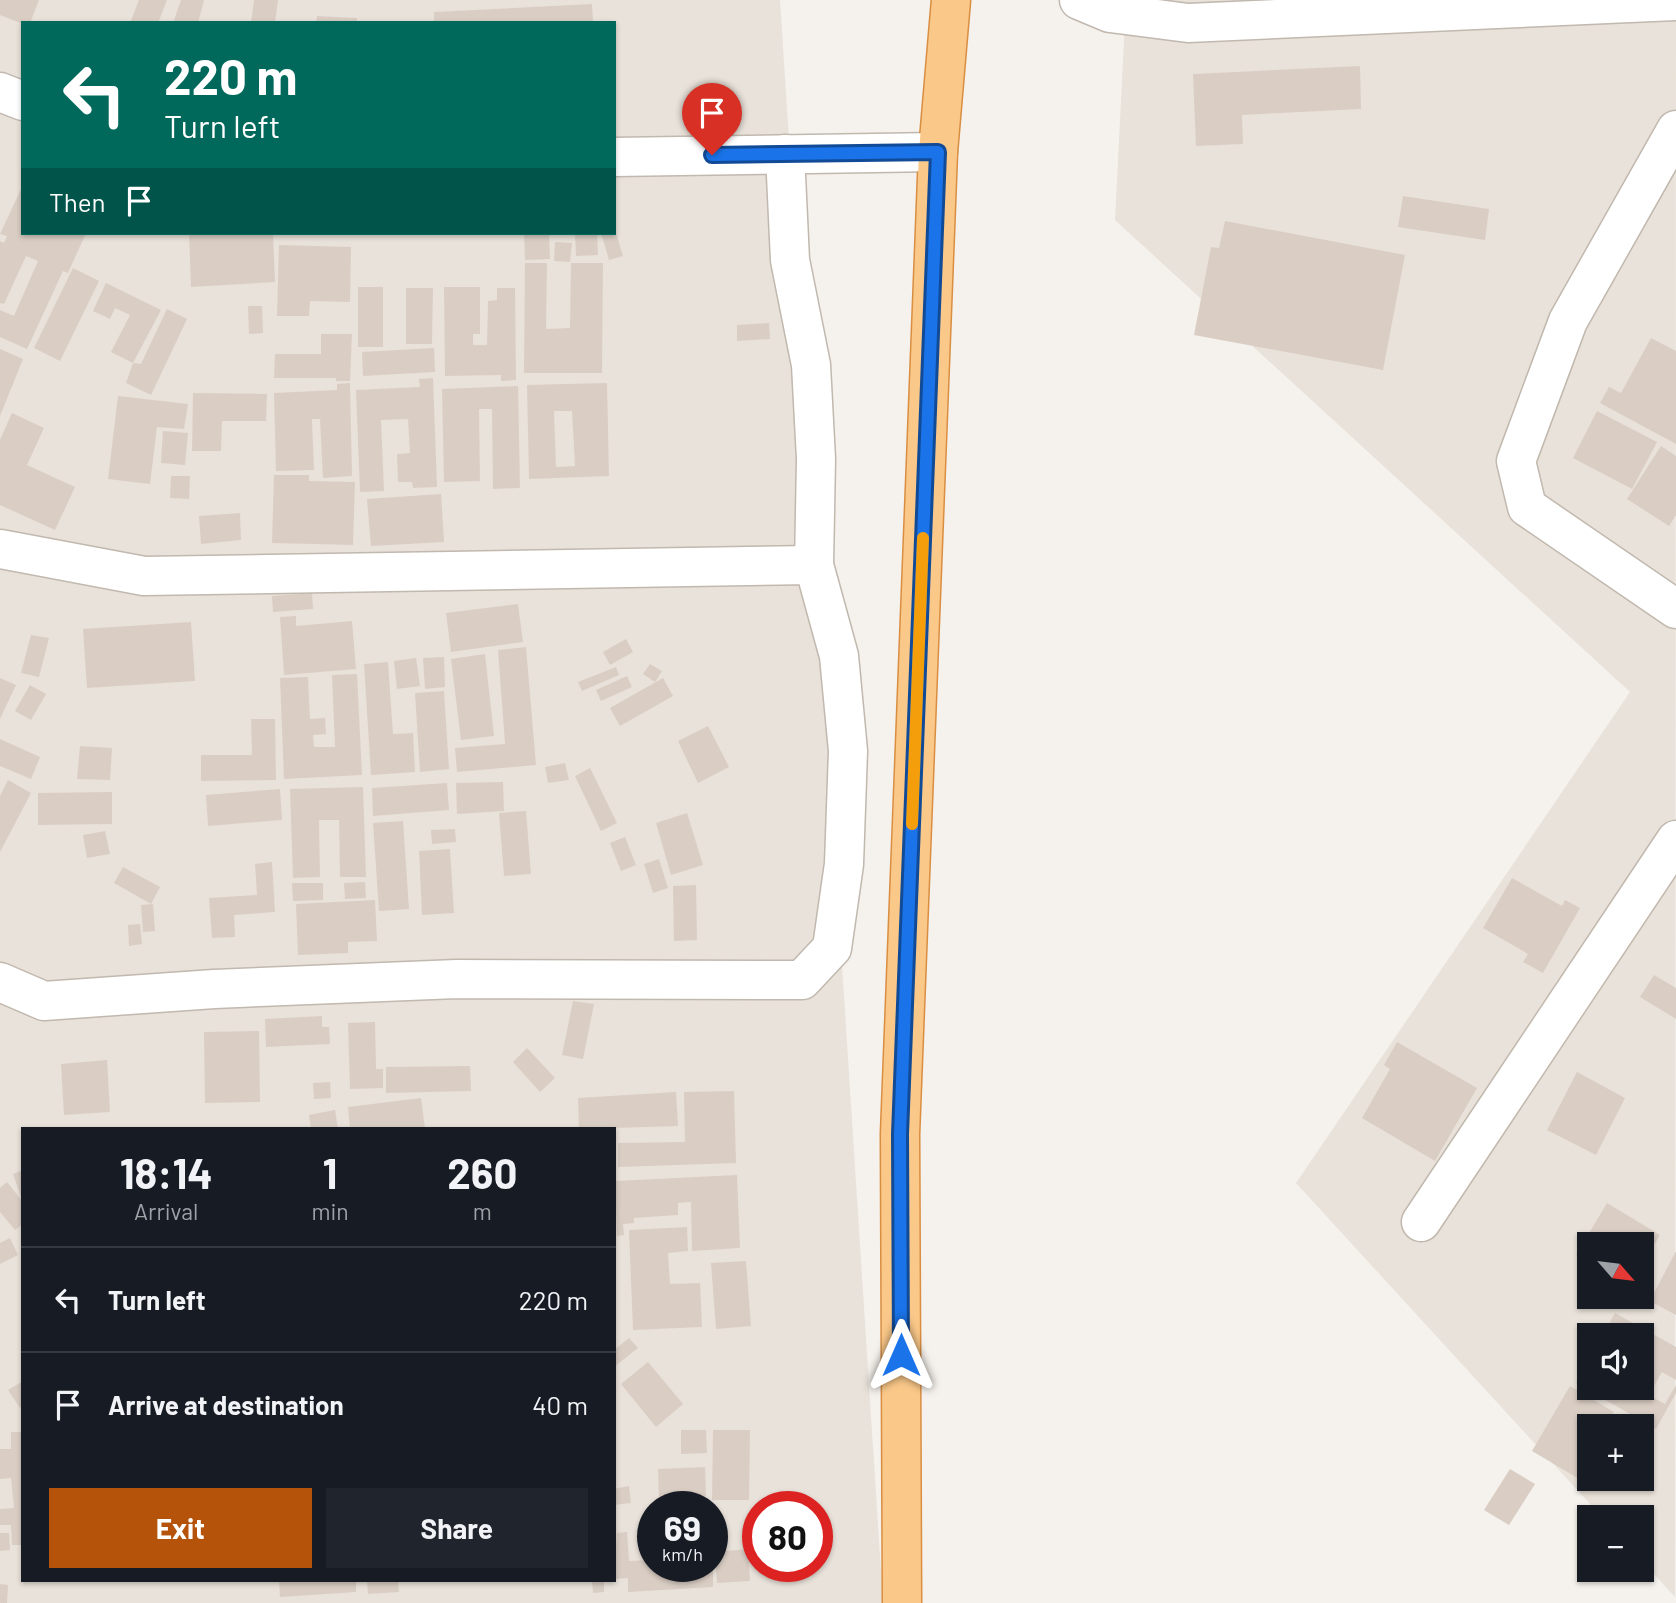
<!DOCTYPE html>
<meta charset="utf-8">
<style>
:root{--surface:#171b24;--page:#20242c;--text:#f1f3f6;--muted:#9ea1a6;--line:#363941;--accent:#b45309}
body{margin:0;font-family:Barlow,sans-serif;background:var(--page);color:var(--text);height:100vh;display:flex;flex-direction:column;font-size:26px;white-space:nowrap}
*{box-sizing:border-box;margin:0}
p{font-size:23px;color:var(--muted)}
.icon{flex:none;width:38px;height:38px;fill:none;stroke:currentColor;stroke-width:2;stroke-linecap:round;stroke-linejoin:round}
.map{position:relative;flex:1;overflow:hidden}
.panel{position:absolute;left:21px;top:1127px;width:595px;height:455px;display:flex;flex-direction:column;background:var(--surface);border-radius:0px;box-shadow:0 2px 5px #0004}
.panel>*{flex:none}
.hud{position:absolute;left:21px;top:21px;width:595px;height:214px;border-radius:0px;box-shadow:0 2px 5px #0004;background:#00695c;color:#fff;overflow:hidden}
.needle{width:46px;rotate:118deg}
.buttons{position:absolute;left:1577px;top:1232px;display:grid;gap:14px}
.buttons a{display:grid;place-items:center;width:77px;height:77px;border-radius:0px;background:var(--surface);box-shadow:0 2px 5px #0004;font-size:35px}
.speed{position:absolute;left:637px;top:1491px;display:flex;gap:14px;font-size:35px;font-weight:700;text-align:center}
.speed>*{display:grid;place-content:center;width:91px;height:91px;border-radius:50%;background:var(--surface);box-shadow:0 2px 5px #0004;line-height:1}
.speed small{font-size:18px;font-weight:400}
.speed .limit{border:10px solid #d22;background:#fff;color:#111}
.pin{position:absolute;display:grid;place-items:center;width:60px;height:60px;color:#fff;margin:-72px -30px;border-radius:50% 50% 50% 0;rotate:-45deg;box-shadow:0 0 7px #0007}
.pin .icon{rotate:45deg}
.me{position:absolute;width:77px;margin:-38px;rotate:0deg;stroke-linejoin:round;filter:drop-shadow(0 0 5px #0008)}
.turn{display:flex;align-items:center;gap:24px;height:147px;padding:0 28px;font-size:32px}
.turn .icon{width:91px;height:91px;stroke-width:2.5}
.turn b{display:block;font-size:49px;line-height:60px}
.then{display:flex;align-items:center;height:66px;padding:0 28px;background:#0003;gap:14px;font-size:26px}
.eta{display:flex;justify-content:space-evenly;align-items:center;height:119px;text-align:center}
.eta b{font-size:42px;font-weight:700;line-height:49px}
.button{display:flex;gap:14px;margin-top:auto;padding:14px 28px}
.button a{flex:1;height:80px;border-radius:0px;background:var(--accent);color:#fff;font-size:28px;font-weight:700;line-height:80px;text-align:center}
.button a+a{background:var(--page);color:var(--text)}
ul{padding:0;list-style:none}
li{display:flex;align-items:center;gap:21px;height:105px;padding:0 28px;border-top:2px solid var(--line)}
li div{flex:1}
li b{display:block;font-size:26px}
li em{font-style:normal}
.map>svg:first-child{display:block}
</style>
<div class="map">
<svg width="1676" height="1603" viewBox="0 0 1676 1603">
<rect width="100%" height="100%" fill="#f5f1ec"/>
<!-- residential -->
<g fill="#e9e2da" fill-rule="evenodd">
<path d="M0,0h780l103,1603h-883zM23,23h591v210h-591zM23,1129h591v451h-591zM653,1507h59v59h-59zM758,1507h59v59h-59z"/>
<path d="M1126,0h550l-1,1597 -33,-36v-44h-40l-306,-334 334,-491 -515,-472zM1589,1244h53v53h-53zM1589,1335h53v53h-53zM1589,1426h53v53h-53z"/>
</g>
<!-- building -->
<g fill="#dacec4" fill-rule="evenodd">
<polygon points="0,0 39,0 30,23 23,24 0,15"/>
<polygon points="139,0 167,0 158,23 130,23"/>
<polygon points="181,0 204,0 198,23 173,23"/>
<polygon points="254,0 278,0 275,23 251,23"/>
<polygon points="592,4 593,23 434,23 434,12"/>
<polygon points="317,16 357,18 357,23 316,23"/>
<polygon points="1360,66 1361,109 1242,115 1243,144 1196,146 1193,74"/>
<polygon points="23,185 23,233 86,233 68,273 63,271 27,349 0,337 0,310 14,316 38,261 26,256 4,304 0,303 0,241 4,243 7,236 0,234"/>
<polygon points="1403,196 1489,209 1485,240 1398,227"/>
<polygon points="1225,221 1405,255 1383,370 1194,335 1211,247 1219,248"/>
<polygon points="189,233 273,233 275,282 191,287"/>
<polygon points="524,233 549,233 550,259 525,260"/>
<polygon points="575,233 597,233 598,255 576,256"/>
<polygon points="601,233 616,233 623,256 609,260"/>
<polygon points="555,242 572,243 570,262 554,261"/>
<polygon points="279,245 351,247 350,302 310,301 309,316 277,316"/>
<polygon points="525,263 547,263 546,329 570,328 571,263 603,263 602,373 524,373"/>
<polygon points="73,268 99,281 60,361 34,348"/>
<polygon points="106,283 161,310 133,363 111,352 130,315 115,308 110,319 93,311"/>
<rect x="358" y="287" width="25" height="60"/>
<polygon points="444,287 480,287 480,334 473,334 473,345 487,345 488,301 497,300 497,288 515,288 516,380 501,381 501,375 445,376"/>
<polygon points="406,288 433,288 432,344 406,344"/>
<polygon points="248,306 262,306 263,333 249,334"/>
<polygon points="167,309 187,319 151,395 126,383 133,363 141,364"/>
<polygon points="769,323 770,339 737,341 737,325"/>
<polygon points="321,334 352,334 350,381 336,381 336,378 274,378 275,354 321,354"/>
<polygon points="1651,338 1676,351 1676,444 1600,403 1609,387 1621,393"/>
<polygon points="434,348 435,372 363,376 362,352"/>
<polygon points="0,349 23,359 0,416"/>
<polygon points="433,378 437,487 413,488 412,482 398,482 397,454 410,453 408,419 381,420 384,491 360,492 356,390 420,387 419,379"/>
<polygon points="350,383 352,476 323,478 320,419 312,419 314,470 276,471 274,393 337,390 337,384"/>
<path d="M607,383l2,93 -80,3 -2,-94zM554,411h18l3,55 -19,1z"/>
<polygon points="518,386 520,488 493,489 492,409 479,409 480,481 444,482 442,389"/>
<polygon points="193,393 267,394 266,421 222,421 221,451 192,451"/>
<polygon points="118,396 188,404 184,429 157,427 150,484 108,479"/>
<polygon points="1597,411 1657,442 1632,489 1573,458"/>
<polygon points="12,413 44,428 27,465 75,487 55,530 0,505 0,440"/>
<polygon points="163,431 188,433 185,465 161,463"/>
<polygon points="1661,446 1676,456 1676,515 1669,526 1627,499"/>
<polygon points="274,475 309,475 309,481 355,482 353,545 272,543"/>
<polygon points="171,476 190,476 189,499 170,498"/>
<polygon points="441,494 444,542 371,546 367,499"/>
<polygon points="240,513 241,540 201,544 199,516"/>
<polygon points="312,593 313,609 273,612 272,596"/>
<polygon points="518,604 523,642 451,652 446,613"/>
<polygon points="296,616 296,626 352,621 356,669 284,675 280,617"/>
<polygon points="191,622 195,681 87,688 83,629"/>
<polygon points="31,635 49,638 39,677 21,673"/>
<polygon points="626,639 633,652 610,665 603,652"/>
<polygon points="526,647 536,765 457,772 455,748 505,744 498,650"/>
<polygon points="485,654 494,736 461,740 451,659"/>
<polygon points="444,657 445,687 425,689 423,658"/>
<polygon points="416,658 420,686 397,689 394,661"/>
<polygon points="388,662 393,734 413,733 415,772 371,775 364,664"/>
<polygon points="650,664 662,671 655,682 643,674"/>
<polygon points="616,667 619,675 582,691 578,682"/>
<polygon points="357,674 362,775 284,779 280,678 308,677 310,719 325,718 326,734 313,735 314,747 335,747 332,675"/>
<polygon points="627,676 632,687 601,701 596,690"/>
<polygon points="0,678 16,685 0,719"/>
<polygon points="663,678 673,696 620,726 610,708"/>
<polygon points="30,685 46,694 31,720 15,711"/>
<polygon points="444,691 449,769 420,772 415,693"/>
<polygon points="251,719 275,719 276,780 201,781 201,755 252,755"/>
<polygon points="708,726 729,767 698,783 678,741"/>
<polygon points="0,739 40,757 31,779 0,766"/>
<polygon points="80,746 112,748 110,780 77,779"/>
<polygon points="565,763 569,780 548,783 545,767"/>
<polygon points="590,768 617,823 601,831 575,776"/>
<polygon points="8,780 31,793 0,852 0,796"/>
<polygon points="503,782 504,811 457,814 456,783"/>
<polygon points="447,783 449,810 373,816 372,788"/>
<polygon points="363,787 366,877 340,877 339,820 319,820 320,877 293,878 290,789"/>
<polygon points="280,789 282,820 208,826 206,795"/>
<polygon points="112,792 112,824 38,825 38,793"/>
<polygon points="526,811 531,874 504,876 499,813"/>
<polygon points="687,813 703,865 671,875 656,823"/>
<polygon points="403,821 409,909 379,911 373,823"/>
<polygon points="455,829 456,842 432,844 431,830"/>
<polygon points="105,831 110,854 87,858 83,835"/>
<polygon points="625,837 636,865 621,871 610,843"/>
<polygon points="450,849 454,913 422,915 419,851"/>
<polygon points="659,859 668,888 653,893 644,864"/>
<polygon points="272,862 275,912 234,915 235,937 212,938 209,898 257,895 255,864"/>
<polygon points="123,867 160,887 151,904 114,883"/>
<polygon points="1512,878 1562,906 1565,900 1580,908 1543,973 1523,962 1528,954 1483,928"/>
<polygon points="365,882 366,898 345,899 344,883"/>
<polygon points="292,883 323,883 323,900 293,901"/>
<polygon points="696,885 697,940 674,941 673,886"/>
<polygon points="375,900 377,941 348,942 348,953 298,955 296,904"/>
<polygon points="153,904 155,931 143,932 141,905"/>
<polygon points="140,924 142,944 129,946 128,925"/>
<polygon points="1654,975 1676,988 1676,1019 1640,997"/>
<polygon points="573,1001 594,1004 583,1059 562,1055"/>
<polygon points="322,1016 322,1027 329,1027 330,1044 266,1047 265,1019"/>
<polygon points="375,1022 376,1069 383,1069 383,1088 350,1089 348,1023"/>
<polygon points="259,1031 260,1102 205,1103 204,1032"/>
<polygon points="1397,1042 1477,1088 1435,1161 1362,1118 1390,1069 1384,1065"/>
<polygon points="527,1048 555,1078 540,1092 513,1062"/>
<polygon points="107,1060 110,1112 64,1115 61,1064"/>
<polygon points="470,1066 471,1091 386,1093 386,1067"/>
<polygon points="1577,1072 1625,1098 1596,1155 1547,1130"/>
<polygon points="330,1082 331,1098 314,1099 313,1083"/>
<polygon points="734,1091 736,1163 618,1167 618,1143 685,1142 684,1092"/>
<polygon points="676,1092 678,1126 579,1129 578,1098"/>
<polygon points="421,1098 425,1129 350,1129 348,1107"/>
<polygon points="335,1110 338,1129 311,1129 309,1115"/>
<polygon points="23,1170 23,1200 22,1200 13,1174"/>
<polygon points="737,1175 740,1248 692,1251 691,1202 678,1203 678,1215 634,1218 634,1223 623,1224 624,1235 617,1236 615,1181"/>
<polygon points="7,1182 23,1202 23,1224 15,1230 0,1212 0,1188"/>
<polygon points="1607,1203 1660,1235 1642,1265 1642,1244 1589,1244 1589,1262 1576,1255"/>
<polygon points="687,1227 688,1251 668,1253 670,1284 700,1283 702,1327 633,1330 629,1230"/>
<polygon points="10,1238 18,1255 0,1264 0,1243"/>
<polygon points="1676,1251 1676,1315 1650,1301"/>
<polygon points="746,1261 751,1326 716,1329 711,1263"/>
<polygon points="1615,1313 1676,1347 1676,1380 1662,1372 1651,1391 1642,1385 1642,1335 1603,1335"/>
<polygon points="629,1338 638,1348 614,1367 614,1350"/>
<polygon points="1589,1360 1589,1388 1636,1388 1665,1404 1676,1385 1676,1393 1656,1429 1576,1383"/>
<polygon points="648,1362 683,1404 656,1427 621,1384"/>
<polygon points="23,1381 23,1406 20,1408 8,1390"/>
<polygon points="1570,1386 1614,1412 1605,1426 1589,1426 1589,1479 1602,1479 1596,1489 1532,1451"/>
<polygon points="681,1430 706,1430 707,1453 681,1454"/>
<polygon points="713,1430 750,1430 749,1500 712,1500"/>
<polygon points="11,1432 23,1432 23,1545 12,1545 11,1525 0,1525 0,1509 14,1508 11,1478 0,1479 0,1449 11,1449"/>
<polygon points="705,1467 706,1496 659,1498 658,1469"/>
<polygon points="1510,1469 1535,1484 1509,1525 1484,1510"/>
<polygon points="629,1486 631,1503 614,1505 614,1489"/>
<polygon points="627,1532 629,1561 653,1560 653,1566 713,1566 713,1587 628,1592 628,1578 614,1579 617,1533"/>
<polygon points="0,1533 9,1533 10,1550 0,1551"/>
<polygon points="748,1549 750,1581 717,1583 715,1552"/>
<polygon points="279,1580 356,1580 356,1592 280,1597"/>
<polygon points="367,1580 398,1580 399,1592 368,1594"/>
<polygon points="592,1580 604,1580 604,1592 593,1593"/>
<polygon points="0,1584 8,1585 7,1603 0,1603"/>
</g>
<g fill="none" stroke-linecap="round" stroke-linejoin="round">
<!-- minor casing -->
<g stroke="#c1b8ae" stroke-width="41">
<g id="minor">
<polyline points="1079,0 1110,13 1188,23 1676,1"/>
<polyline points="0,92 23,101"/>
<polyline points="1676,130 1568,321 1516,461 1527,507 1676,609"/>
<polyline points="614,157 938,152"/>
<polyline points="0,549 144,576 814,565"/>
<polyline points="0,982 44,1001 214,989 457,979 802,980 832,948 844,864 848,751 839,656 814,565 816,459 811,365 790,260 785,154"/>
<polyline points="1421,1222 1676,840"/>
</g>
</g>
<!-- trunk casing -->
<g stroke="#d98e42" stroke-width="41">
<polyline id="trunk" points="902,1603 900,1134 938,152 951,0"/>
</g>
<!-- minor -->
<use href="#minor" stroke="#fff" stroke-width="38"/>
<!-- trunk -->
<use href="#trunk" stroke="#fac889" stroke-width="38"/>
</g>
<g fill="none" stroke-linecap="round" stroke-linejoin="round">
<!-- route casing -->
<g stroke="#114b97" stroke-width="18">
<polyline id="route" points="712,155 938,152 900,1134 901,1355"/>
</g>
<!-- route -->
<use href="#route" stroke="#1a73e8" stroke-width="12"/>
<!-- slow -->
<polyline stroke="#f59e0b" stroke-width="12" points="912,824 923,538"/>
</g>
</svg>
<div class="buttons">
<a><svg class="needle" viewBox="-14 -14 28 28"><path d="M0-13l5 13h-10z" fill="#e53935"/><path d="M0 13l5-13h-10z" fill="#9ea1a6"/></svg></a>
<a><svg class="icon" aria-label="sound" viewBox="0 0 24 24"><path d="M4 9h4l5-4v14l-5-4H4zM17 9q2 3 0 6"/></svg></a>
<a>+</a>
<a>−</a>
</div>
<div class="speed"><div>69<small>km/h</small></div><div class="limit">80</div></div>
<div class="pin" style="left:712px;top:155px;background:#d93025"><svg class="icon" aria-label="arrive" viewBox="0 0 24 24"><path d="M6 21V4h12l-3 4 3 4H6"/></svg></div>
<svg class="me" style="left:901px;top:1355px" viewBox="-20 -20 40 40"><path d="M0-17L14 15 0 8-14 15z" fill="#1a73e8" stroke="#fff" stroke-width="4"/></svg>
<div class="hud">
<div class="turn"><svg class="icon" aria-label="left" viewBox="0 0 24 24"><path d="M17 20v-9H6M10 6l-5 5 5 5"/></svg><div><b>220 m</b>Turn left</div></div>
<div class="then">Then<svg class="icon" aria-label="arrive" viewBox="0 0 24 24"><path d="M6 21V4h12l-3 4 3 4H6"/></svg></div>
</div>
<section class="panel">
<div class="eta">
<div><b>18:14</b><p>Arrival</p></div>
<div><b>1</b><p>min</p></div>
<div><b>260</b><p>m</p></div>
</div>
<ul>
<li><svg class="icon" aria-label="left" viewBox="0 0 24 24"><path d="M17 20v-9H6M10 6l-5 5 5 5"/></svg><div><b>Turn left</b></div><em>220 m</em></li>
<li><svg class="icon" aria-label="arrive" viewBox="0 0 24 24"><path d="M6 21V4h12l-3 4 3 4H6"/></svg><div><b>Arrive at destination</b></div><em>40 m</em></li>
</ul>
<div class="button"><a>Exit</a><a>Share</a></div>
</section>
</div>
